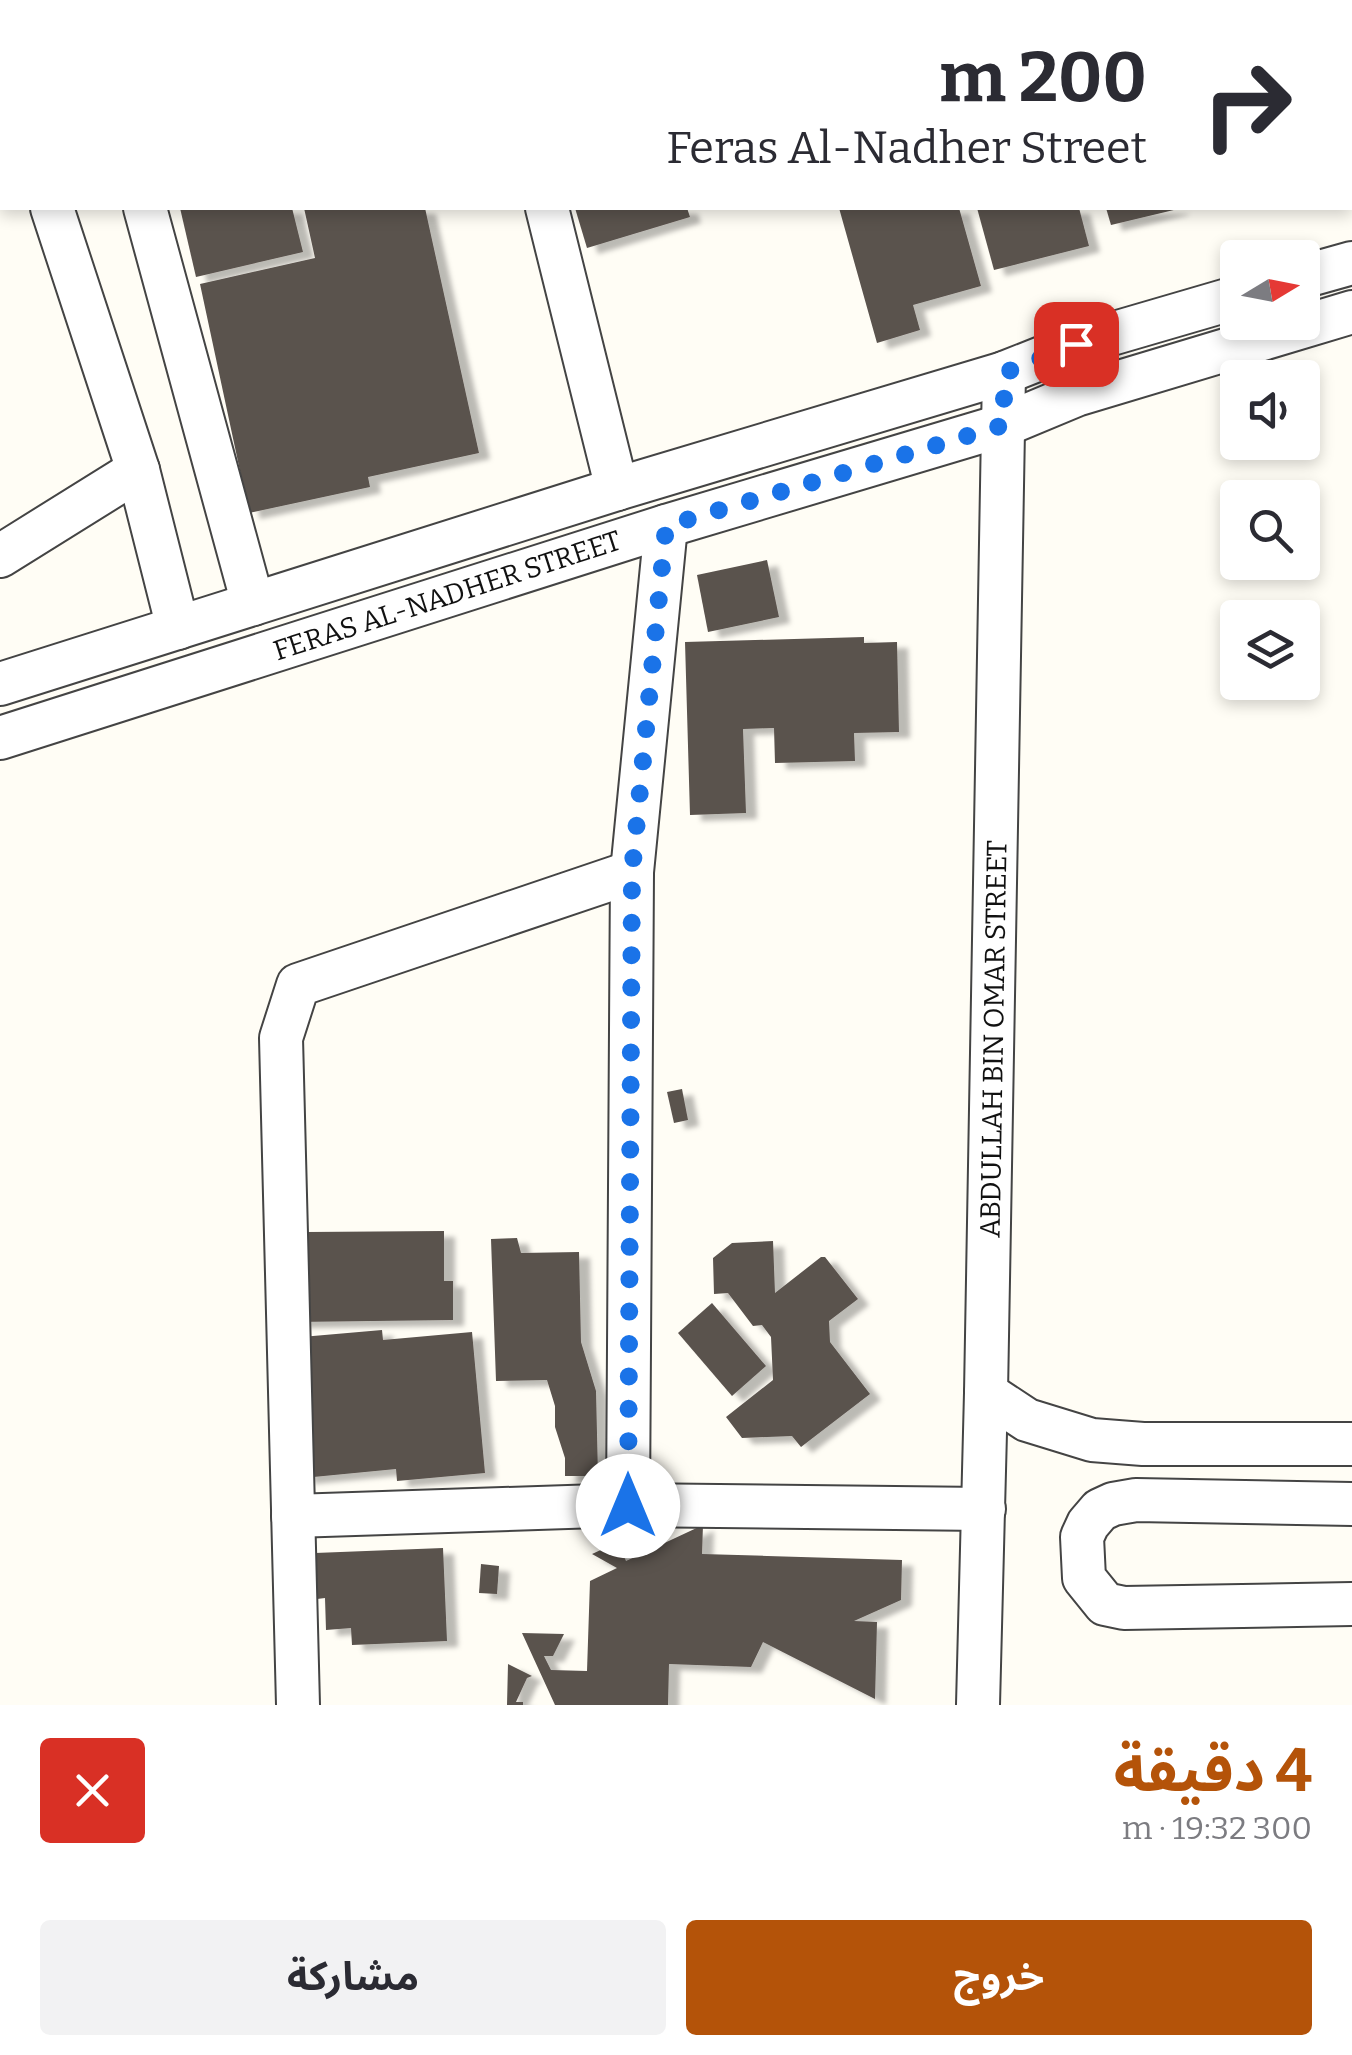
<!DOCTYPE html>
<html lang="ar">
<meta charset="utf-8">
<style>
:root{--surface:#fff;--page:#f2f2f3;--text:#2b2b33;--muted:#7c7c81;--accent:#b45309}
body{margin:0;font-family:Bitter,"Noto Sans Arabic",serif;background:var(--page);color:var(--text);direction:rtl;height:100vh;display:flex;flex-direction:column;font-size:38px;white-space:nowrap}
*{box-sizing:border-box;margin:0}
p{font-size:32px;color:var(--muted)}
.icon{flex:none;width:55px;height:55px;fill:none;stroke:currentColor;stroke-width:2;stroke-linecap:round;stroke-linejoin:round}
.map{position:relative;height:1705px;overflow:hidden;direction:ltr}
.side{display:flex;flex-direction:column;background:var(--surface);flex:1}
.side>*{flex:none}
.banner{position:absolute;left:0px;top:0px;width:1352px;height:210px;box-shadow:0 5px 15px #0003;direction:rtl;background:#fff;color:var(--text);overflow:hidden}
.needle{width:65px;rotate:80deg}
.fabs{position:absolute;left:1220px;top:240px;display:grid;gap:20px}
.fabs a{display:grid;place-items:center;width:100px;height:100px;border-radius:10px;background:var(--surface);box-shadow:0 5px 15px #0003;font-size:50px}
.pin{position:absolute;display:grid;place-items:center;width:85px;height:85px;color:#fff;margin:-42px;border-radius:20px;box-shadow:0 5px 15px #0006}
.me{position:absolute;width:110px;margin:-55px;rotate:0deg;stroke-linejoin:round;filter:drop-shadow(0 0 8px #0008)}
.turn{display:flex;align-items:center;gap:35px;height:210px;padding:0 40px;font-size:45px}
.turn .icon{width:130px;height:130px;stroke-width:2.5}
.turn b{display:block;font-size:70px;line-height:85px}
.round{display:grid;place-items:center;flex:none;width:105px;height:105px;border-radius:10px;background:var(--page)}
.summary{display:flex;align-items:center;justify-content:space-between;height:170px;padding:0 40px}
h1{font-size:60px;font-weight:700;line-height:75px;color:var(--accent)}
.cta{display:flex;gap:20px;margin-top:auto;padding:20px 40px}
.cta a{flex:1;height:115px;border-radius:10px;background:var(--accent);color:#fff;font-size:40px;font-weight:700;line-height:115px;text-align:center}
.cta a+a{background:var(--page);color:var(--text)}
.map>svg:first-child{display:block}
</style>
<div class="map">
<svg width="1352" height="1705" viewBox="0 0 1352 1705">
<defs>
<filter id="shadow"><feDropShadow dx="11" dy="6" stdDeviation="2.5" flood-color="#0004"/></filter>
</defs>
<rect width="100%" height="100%" fill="#fffdf5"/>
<!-- building -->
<g fill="#5a524d" filter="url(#shadow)">
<polygon points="180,208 292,208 303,252 196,277"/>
<polygon points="304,208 425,208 479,453 368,477 370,487 249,513 200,284 315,258"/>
<polygon points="575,208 687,208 690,217 587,248"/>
<polygon points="839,208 959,208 981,286 913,305 920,330 877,343"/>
<polygon points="977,208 1079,208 1089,246 994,270"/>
<polygon points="1106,208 1178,208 1178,209 1111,225"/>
<polygon points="767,560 779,617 708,632 697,575"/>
<polygon points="864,637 864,643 897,642 899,732 854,733 855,761 775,763 774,728 743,729 746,813 690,815 685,642"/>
<polygon points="682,1089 688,1120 674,1123 667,1092"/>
<polygon points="444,1231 444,1281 453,1281 453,1320 293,1322 308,1264 308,1232"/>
<polygon points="517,1238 521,1253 579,1252 581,1342 596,1391 598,1476 565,1476 565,1458 555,1427 555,1406 547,1380 496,1381 491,1239"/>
<polygon points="773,1241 775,1293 821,1257 825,1257 858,1299 829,1321 830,1342 870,1394 801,1447 792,1436 742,1438 726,1417 773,1380 771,1337 762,1325 753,1326 728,1293 714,1294 713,1258 732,1243"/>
<polygon points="712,1303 766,1366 732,1396 678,1333"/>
<polygon points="382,1330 383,1340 472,1332 485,1473 397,1481 396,1469 303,1478 290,1338"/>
<polygon points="703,1525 702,1554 902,1560 901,1600 854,1621 877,1622 875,1699 763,1642 751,1667 669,1664 668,1705 555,1705 522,1633 564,1634 553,1656 544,1656 551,1670 587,1671 590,1581 617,1568 592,1554 618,1542 626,1561"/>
<polygon points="443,1548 447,1641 352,1645 351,1628 326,1630 325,1598 317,1599 315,1553"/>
<polygon points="481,1564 499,1566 497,1594 479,1593"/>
<polygon points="508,1664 532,1676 527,1678 516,1702 523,1702 523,1705 507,1705"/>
</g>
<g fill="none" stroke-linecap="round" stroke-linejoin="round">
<!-- minor casing -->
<g stroke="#444" stroke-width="46">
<g id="minor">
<polyline points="88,0 89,2"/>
<polyline points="495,0 495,2"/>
<polyline points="847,2 855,0"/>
<polyline points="0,3 2,13"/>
<polyline points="0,136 2,140"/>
<polyline points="52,208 138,470 178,628"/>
<polyline points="145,208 253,604"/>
<polyline points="547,208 617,489"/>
<polyline points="1302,277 1352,263"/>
<polyline points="0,556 138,470"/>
<polyline points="0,684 617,489 1004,373 1077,344 1238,297"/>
<polyline points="0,738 666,526 1004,425 1076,395 1352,312"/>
<polyline points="986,1393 1027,1420 1092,1440 1143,1444 1352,1444"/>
<polyline points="1352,1504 1136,1500 1113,1504 1100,1510 1088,1524 1082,1537 1084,1578 1105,1604 1124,1608 1352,1604"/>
<polyline points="628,1505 632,872 666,526"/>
<polyline points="293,1516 628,1505 984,1509"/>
<polyline points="298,1705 281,1038 298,985 632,872"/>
<polyline points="978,1705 986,1393 1004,373"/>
</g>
</g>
<!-- minor -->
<use href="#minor" stroke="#fff" stroke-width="42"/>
</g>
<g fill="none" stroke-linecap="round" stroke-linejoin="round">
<!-- route -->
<polyline stroke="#1a73e8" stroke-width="18" stroke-dasharray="0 32.4" points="628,1506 632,872 666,526 1004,425 1004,373 1076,344"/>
</g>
<g text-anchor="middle" stroke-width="10" stroke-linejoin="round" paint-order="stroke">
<!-- street labels -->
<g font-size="28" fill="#111" stroke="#fff">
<text transform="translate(447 595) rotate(-18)" y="10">FERAS AL-NADHER STREET</text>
<text transform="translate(993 1039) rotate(-89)" y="10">ABDULLAH BIN OMAR STREET</text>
</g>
</g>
</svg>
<div class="fabs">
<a><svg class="needle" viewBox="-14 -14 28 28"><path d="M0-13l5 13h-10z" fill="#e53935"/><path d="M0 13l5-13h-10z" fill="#7c7c81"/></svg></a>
<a><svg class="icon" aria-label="sound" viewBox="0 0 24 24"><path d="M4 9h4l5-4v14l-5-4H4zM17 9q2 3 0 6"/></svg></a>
<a><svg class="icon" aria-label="search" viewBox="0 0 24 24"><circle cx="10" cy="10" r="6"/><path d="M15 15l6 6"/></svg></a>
<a><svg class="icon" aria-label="layers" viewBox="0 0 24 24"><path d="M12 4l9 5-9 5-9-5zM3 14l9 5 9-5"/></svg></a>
</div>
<div class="pin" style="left:1076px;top:344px;background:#d93025"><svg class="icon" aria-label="arrive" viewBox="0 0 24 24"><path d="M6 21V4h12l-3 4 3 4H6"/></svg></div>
<svg class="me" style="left:628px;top:1506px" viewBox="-20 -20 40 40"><circle r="19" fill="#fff"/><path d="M0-13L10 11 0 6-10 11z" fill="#1a73e8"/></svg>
<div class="banner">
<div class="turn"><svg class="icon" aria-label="right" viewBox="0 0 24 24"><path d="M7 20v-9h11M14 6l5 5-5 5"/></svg><div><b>200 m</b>Feras Al-Nadher Street</div></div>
</div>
</div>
<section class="side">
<div class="summary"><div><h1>4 دقيقة</h1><p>300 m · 19:32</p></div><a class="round" style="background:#d93025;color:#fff"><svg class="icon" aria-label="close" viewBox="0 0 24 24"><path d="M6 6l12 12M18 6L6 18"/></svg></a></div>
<div class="cta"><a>خروج</a><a>مشاركة</a></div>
</section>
